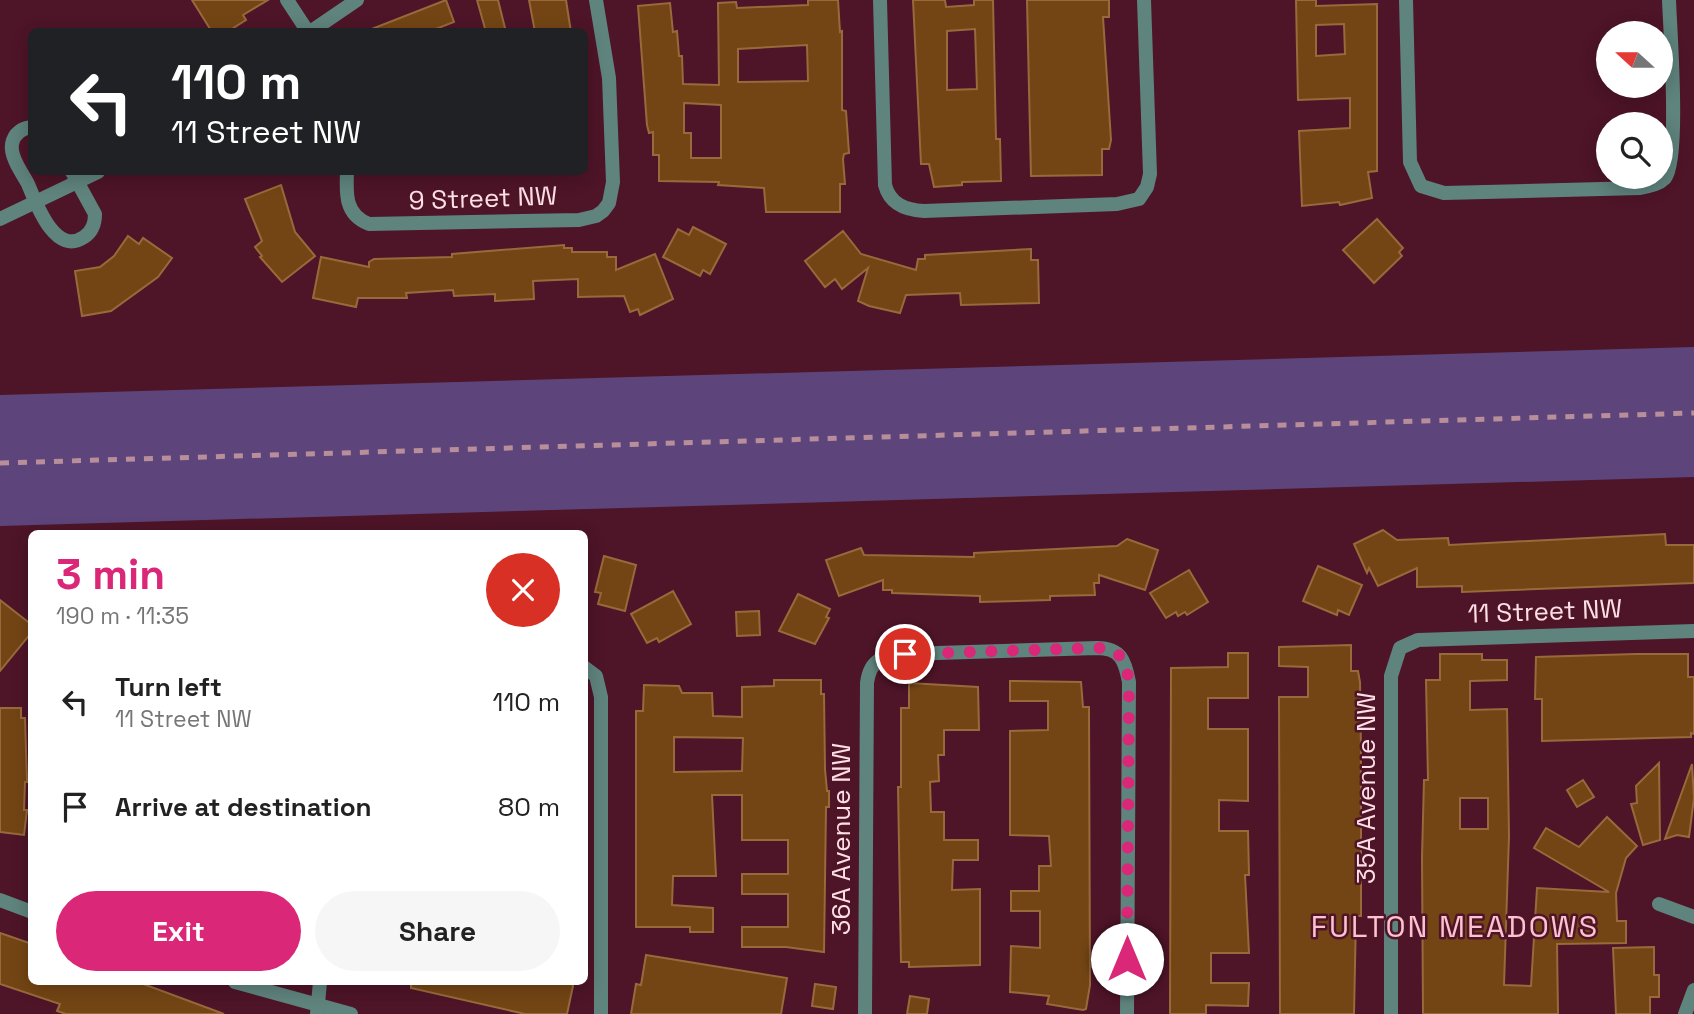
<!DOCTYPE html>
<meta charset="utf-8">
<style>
:root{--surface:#fff;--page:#f6f6f6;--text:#222;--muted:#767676;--accent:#db2777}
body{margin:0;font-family:"Space Grotesk",sans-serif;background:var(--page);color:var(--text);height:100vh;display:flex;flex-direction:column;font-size:26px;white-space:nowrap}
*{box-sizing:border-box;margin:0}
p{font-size:23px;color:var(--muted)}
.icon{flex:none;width:38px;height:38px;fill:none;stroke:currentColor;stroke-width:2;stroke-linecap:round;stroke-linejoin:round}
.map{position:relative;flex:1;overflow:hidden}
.details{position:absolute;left:28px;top:530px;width:560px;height:455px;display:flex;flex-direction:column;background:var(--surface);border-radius:10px;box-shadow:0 4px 18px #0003}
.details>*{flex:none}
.hud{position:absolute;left:28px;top:28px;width:560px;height:147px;border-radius:10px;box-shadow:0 4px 18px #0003;background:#202124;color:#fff;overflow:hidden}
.needle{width:46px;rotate:291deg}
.buttons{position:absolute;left:1596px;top:21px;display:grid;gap:14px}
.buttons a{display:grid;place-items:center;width:77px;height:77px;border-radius:50%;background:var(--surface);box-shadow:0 4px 18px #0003;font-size:35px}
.pin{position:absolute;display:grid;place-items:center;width:60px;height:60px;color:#fff;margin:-30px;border:4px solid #fff;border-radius:50%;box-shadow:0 2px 7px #0007}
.me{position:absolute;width:77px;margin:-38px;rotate:0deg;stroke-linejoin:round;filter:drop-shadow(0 0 5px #0008)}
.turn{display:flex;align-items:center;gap:24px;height:147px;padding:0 28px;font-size:32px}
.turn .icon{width:91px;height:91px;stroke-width:2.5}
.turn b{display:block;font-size:49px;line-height:60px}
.round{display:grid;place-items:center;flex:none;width:74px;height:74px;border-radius:37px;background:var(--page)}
.overview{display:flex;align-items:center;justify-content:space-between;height:119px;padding:0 28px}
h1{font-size:42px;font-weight:700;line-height:52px;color:var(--accent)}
.button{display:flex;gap:14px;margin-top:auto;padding:14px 28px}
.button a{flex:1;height:80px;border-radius:42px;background:var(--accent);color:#fff;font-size:28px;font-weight:700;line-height:80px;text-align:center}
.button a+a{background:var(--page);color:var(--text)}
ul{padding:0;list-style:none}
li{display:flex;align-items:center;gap:21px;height:105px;padding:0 28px}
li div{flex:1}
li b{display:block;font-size:26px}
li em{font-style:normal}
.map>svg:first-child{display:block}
</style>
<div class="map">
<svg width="1694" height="1014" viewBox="0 0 1694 1014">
<rect width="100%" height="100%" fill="#4e1428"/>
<!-- green -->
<polygon fill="#5d457c" points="1694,347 1694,477 0,526 0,395"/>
<!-- building -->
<g fill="#734514" stroke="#99693b" stroke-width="2" fill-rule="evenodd">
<polygon points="192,0 268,0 243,15 246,20 227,32 212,32"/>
<polygon points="446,0 454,22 428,32 364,32"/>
<polygon points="477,0 498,0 506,32 486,32"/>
<polygon points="529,0 566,0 571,32 535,32"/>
<path d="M808,0h30l2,32 2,-1v79l4,1 3,42 -5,1 -1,5 2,25h-5v28h-74l-2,-24 -46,-3 1,-3 -60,-1v-26h-6v-23l-4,1 -2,-8 -9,-119 32,-3 3,29 4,-1 2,25h3l1,28 36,1 -1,-82 18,-1 1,6 71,-3zM807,45l1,36 -70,1v-33zM684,103l37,2v53h-30v-25h-7z"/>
<path d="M913,0h32l1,7 28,-2v-5h19l3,139h4l1,42 -39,1v3l-28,2 -5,-23h-8zM975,29l2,60 -30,1v-59z"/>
<polygon points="1027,0 1109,0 1109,17 1103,17 1111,140 1109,149 1102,149 1102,175 1031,176"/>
<path d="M1296,0h20v6l61,-2v167l-9,1 4,26 -32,7 -1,-3 -37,4 -3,-75 51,-3v-30l-52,2zM1344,24l1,30 -29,2v-31z"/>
<polygon points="281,185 295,232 315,256 282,282 260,257 262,256 255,247 262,241 245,199"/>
<polygon points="1377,219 1403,248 1399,252 1402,256 1374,283 1343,250"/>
<polygon points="693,227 726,244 710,274 703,270 700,276 663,257 678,229 689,235"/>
<polygon points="843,231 861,254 916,270 918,259 925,259 925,255 1031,249 1031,260 1038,260 1039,303 961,305 960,293 906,295 900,313 869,306 858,301 868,268 842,289 835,279 825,287 805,261"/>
<polygon points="128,236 139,244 143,238 172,258 158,277 111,311 82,316 75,271 100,267 114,256"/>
<polygon points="564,245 564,248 572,248 572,252 607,252 607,257 616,257 616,270 655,254 673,299 640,315 638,309 630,312 624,296 578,297 578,279 533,281 534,299 495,301 495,294 454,296 453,290 406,293 407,298 358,298 356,307 313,298 321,257 369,267 369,262 374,259 452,257 452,254"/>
<polygon points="1383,530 1397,540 1448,538 1449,545 1665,534 1666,545 1694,545 1694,583 1462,592 1462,586 1417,587 1417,568 1378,586 1369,568 1367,573 1354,544"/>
<polygon points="1127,539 1158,550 1145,590 1099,575 1099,583 1094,583 1095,595 1050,596 1050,600 980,602 980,596 892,593 892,590 883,590 883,580 839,596 826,560 861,548 864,555 974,557 974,553 1117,546"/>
<polygon points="604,556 636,565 625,611 598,604 601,593 595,592"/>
<polygon points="1318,566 1362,585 1349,615 1338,610 1337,615 1303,601"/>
<polygon points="1189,570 1208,602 1187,615 1185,612 1178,616 1176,612 1166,618 1150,593"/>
<polygon points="673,591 691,624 659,642 657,638 647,643 631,614"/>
<polygon points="798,594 830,609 826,617 829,618 815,644 779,631"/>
<polygon points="0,600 32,625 32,632 0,671"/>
<polygon points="759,611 760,635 737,636 736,612"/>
<polygon points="1351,645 1351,671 1358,671 1360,682 1361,753 1361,916 1356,916 1354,1014 1280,1014 1279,697 1308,697 1308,667 1279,666 1279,647"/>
<polygon points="1228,653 1248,653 1248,698 1208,698 1208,729 1248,729 1248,801 1219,800 1219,831 1248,831 1249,875 1245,875 1249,953 1211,953 1211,983 1249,983 1248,1006 1206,1005 1206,1014 1170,1014 1171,668 1228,667"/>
<path d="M1440,654h42v6h25v20l-37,1v29l37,-1 2,127 -5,149 27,1 6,-98 72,4 -75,-44 12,-20 33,19 28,-30 30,29 -11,12 -10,35 1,28h9v22l-69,1 1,70h-135l-1,-157 2,-77h4l-2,-100h14zM1460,798h28v31h-28z"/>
<polygon points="1636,654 1688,654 1688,677 1694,677 1694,734 1691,733 1691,737 1542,741 1542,699 1535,699 1536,657"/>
<path d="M774,680h47v14h3l1,75 2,22h2v16h-3l-2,145 -38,-5h-44v-20h46v-33h-46v-20h46v-34h-46v-45h-30l4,81h-43l-1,29 41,3v24h-23v-5h-54v-216h7l1,-26 35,1 3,7h30l1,23 29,1v-30l32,-1zM674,737l69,1 -1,33 -68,1z"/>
<polygon points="1010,681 1081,682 1083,707 1089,707 1090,985 1086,1009 1083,1010 1047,1004 1049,996 1010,992 1011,946 1040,948 1040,911 1011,911 1011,891 1039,891 1039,866 1051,866 1049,836 1010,835 1010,731 1048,730 1048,701 1010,701"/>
<polygon points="909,683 978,687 979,730 944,730 944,755 938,755 939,781 930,782 931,812 944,812 944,840 978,840 978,860 953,860 952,890 980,889 980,965 909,967 909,962 901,962 898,787 901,787 901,708 909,708"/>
<polygon points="0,708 21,708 21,718 25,718 27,782 25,782 24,810 27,810 24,835 0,832"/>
<polygon points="1659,763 1660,840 1643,845 1631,804 1637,803 1636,786"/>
<polygon points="1692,764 1694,798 1689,837 1677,835 1665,839"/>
<polygon points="1583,780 1594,797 1577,807 1567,790"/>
<polygon points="0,933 32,944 32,982 138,982 224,1014 66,1014 57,1011 60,1004 0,984"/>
<polygon points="1654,947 1654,975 1659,975 1659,997 1650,997 1650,1014 1616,1014 1613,948"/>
<polygon points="646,955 787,978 781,1014 631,1014 636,984 641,985"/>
<polygon points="411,982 572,982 573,986 567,1014 525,1014 411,988"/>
<polygon points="815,984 836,987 833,1009 812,1006"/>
<polygon points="910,996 929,999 927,1014 907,1014"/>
</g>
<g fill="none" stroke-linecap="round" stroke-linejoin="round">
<!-- minor -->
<g stroke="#5f837d" stroke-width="14">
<polyline points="287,0 308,32"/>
<path d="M880,0l5,185c5,19 20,25 39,26l193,-7 22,-5 8,-12 3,-13 -6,-174"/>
<path d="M1406,0l4,162 11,24 23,7 196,-5c9,-2 18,-3 25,-10 15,-17 5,-149 4,-178"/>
<polyline points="310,32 357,0"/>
<path d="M32,127c-10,1 -18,6 -20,17 -2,13 10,29 16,40 8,19 27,73 56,53 8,-5 11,-13 11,-23l-23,-42"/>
<path d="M347,172c-1,22 -2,43 22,52l210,-4 17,-4 7,-5 6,-8 4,-21 -4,-104 -13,-78"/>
<polyline points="0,219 98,172"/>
<polyline points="584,667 596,676 601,697 601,1014"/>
<polyline points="0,900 32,912"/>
<polyline points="1659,904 1694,917"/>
<polyline points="235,982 351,1014"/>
<polyline points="317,1014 320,982"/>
<path d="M865,1014l2,-331c3,-24 16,-27 38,-29l192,-6c24,0 28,13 32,34l-2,332"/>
<polyline points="1391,1014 1391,676 1400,648 1418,640 1694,631"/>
<polyline points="1685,1014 1694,990"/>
</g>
<!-- rail -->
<polyline stroke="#b88e9a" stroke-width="5" stroke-dasharray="9 9" stroke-linecap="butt" points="0,463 1694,413"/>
</g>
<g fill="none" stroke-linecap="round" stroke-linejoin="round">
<!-- route -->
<path stroke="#db2777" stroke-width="12" stroke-dasharray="0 21.6" d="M905,654l192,-6c24,0 28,13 32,33l-2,278"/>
</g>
<g text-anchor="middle" stroke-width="5" stroke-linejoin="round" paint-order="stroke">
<!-- street labels -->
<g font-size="26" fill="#fedfe6" stroke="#4e1428">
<text transform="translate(483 198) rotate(-2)" y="9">9 Street NW</text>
<text transform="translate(1545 611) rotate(-2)" y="9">11 Street NW</text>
<text transform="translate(1366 788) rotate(-90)" y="9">35A Avenue NW</text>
<text transform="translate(841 839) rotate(-90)" y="9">36A Avenue NW</text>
</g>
<!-- quarter labels -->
<g font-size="30" letter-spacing="2" fill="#fdc1cf" stroke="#4e1428">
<text x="1455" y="937">FULTON MEADOWS</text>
</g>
</g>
</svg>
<div class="buttons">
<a><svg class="needle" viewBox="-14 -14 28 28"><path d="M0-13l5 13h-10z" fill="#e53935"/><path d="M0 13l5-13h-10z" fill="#767676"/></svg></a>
<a><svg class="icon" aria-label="search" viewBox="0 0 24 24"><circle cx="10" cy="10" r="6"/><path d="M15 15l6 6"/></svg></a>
</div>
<div class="pin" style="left:905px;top:654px;background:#d93025"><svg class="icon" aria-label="arrive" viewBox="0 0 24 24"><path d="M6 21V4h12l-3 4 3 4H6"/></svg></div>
<svg class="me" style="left:1127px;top:959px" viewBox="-20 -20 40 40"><circle r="19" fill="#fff"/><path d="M0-13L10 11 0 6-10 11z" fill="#db2777"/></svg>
<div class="hud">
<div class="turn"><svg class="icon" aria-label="left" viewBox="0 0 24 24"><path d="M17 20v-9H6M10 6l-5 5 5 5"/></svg><div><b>110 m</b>11 Street NW</div></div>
</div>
<section class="details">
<div class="overview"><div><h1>3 min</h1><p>190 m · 11:35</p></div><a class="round" style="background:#d93025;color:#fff"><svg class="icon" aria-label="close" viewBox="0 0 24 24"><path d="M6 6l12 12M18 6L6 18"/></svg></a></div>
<ul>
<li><svg class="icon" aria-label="left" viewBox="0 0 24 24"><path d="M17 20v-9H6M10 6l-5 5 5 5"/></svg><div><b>Turn left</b><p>11 Street NW</p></div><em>110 m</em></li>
<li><svg class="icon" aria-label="arrive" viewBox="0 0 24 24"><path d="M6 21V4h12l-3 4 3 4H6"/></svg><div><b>Arrive at destination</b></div><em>80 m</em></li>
</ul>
<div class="button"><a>Exit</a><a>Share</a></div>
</section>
</div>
